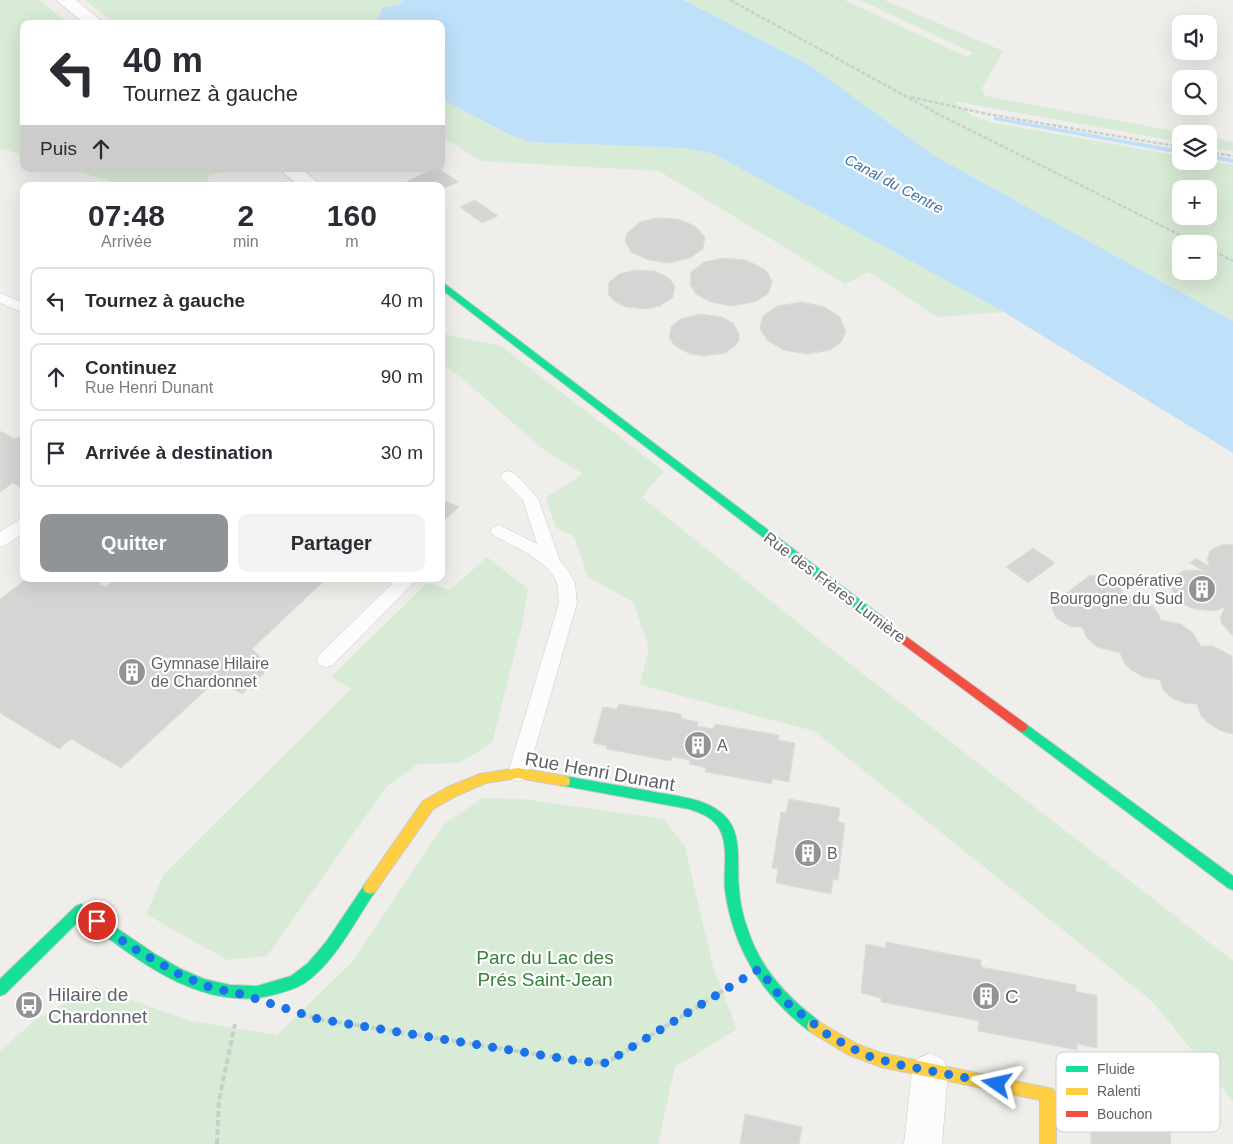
<!DOCTYPE html>
<html lang="fr">
<meta charset="utf-8">
<style>
:root{--surface:#fff;--page:#f2f2f3;--text:#2b2b33;--muted:#7c7c81;--line:#e1e1e2;--accent:#919496}
body{margin:0;font-family:Helvetica,sans-serif;background:var(--page);color:var(--text);height:100vh;display:flex;flex-direction:column;font-size:19px;white-space:nowrap}
*{box-sizing:border-box;margin:0}
p{font-size:16px;color:var(--muted)}
.icon{flex:none;width:28px;height:28px;fill:none;stroke:currentColor;stroke-width:2;stroke-linecap:round;stroke-linejoin:round}
.map{position:relative;flex:1;overflow:hidden}
.sheet{position:absolute;left:20px;top:182px;width:425px;height:400px;display:flex;flex-direction:column;background:var(--surface);border-radius:10px;box-shadow:0 5px 20px #0002}
.sheet>*{flex:none}
.hud{position:absolute;left:20px;top:20px;width:425px;height:152px;border-radius:10px;box-shadow:0 5px 20px #0002;background:#fff;color:var(--text);overflow:hidden}
.fabs{position:absolute;left:1172px;top:15px;display:grid;gap:10px}
.fabs a{display:grid;place-items:center;width:45px;height:45px;border-radius:10px;background:var(--surface);box-shadow:0 5px 20px #0002;font-size:25px}
.pin{position:absolute;display:grid;place-items:center;width:42px;height:42px;color:#fff;margin:-21px;border:2px solid #fff;border-radius:50%;box-shadow:0 1px 5px #0007}
.me{position:absolute;width:55px;margin:-28px;rotate:281deg;stroke-linejoin:round;filter:drop-shadow(0 0 4px #0008)}
.turn{display:flex;align-items:center;gap:18px;height:105px;padding:0 20px;font-size:22px}
.turn .icon{width:65px;height:65px;stroke-width:2.5}
.turn b{display:block;font-size:35px;line-height:42px}
.then{display:flex;align-items:center;height:48px;padding:0 20px;background:#0003;gap:10px;font-size:19px}
.eta{display:flex;justify-content:space-evenly;align-items:center;height:85px;text-align:center}
.eta b{font-size:30px;font-weight:800;line-height:35px}
.button{display:flex;gap:10px;margin-top:auto;padding:10px 20px}
.button a{flex:1;height:58px;border-radius:10px;background:var(--accent);color:#fff;font-size:20px;font-weight:800;line-height:58px;text-align:center}
.button a+a{background:var(--page);color:var(--text)}
ul{padding:0;list-style:none}
li{display:flex;align-items:center;gap:15px;height:68px;margin:0 10px 8px;padding:0 10px;border:2px solid var(--line);border-radius:10px}
li div{flex:1}
li b{display:block;font-size:19px}
li em{font-style:normal}
.map>svg:first-child{display:block}
</style>
<div class="map">
<svg width="1233" height="1144" viewBox="0 0 1233 1144">
<rect width="100%" height="100%" fill="#efeeea"/>
<!-- green -->
<g fill="#d8ebd6" fill-rule="evenodd">
<polygon points="0,0 39,0 69,24 24,24 24,155 0,148"/>
<polygon points="85,0 403,0 399,4 382,8 376,24 116,24"/>
<path d="M685,0h159l123,57 6,-4 -113,-53h24l119,51 -21,37 3,8 206,38h-10v8l-228,-41 19,15 23,7 186,33v5h28l24,4v156l-300,-166 -122,-89zM1181,189h28v27h-28zM1181,244h28v27h-28z"/>
<polygon points="441,99 507,134 530,142 684,148 714,154 1004,312 937,317 869,272 845,284 659,171 481,161 441,136"/>
<polygon points="1209,137 1233,142 1233,151 1209,147"/>
<polygon points="70,169 234,169 207,176 210,186 126,186"/>
<polygon points="441,331 448,335 501,346 664,471 642,497 822,642 1233,961 1233,1101 1152,1001 814,731 640,685 649,647 633,602 588,577 574,536 556,528 546,497 583,474 544,450 458,375 441,364"/>
<polygon points="487,557 528,589 522,625 492,743 459,763 418,764 386,787 267,956 227,960 146,914 164,874 351,689 331,677 427,583 450,590"/>
<polygon points="483,798 522,799 664,819 685,847 713,967 737,1029 675,1067 658,1144 0,1144 0,1051 35,1020 96,987 190,1021 277,1035 352,962 444,824"/>
</g>
<!-- water -->
<polygon fill="#bfe0f9" points="403,0 684,0 811,66 933,155 1233,321 1233,453 1004,312 714,154 684,148 530,142 508,134 441,99 441,24 376,24 382,8 399,4"/>
<g fill="none" stroke-linecap="round" stroke-linejoin="round">
<!-- stream -->
<g fill="#bfe0f9" fill-rule="evenodd">
<polygon points="996,117 1181,150 1181,154 994,120 994,118"/>
<polygon points="1209,154 1233,159 1233,163 1209,158"/>
</g>
</g>
<!-- building -->
<g fill="#d6d5d3" stroke="#deddd9">
<polygon points="435,169 439,169 459,182 441,189 441,186 415,186 407,181"/>
<polygon points="475,200 498,216 482,223 460,207"/>
<polygon points="656,218 678,219 695,226 705,237 703,249 690,258 668,263 648,260 631,252 625,241 627,233 640,222"/>
<polygon points="723,258 746,260 764,269 769,274 772,283 768,294 755,302 731,306 711,302 696,294 690,285 691,272 704,262"/>
<polygon points="635,270 655,271 669,278 675,286 673,297 660,306 646,309 626,307 615,302 608,294 609,282 619,274"/>
<polygon points="802,302 825,307 840,317 846,331 841,342 830,350 808,354 783,350 767,340 761,331 760,325 763,316 777,306"/>
<polygon points="701,314 722,317 733,323 739,334 739,340 735,346 725,353 704,356 690,354 675,346 669,338 671,327 680,319"/>
<polygon points="0,431 15,439 24,434 24,490 13,483 0,492"/>
<polygon points="441,499 459,507 441,523"/>
<polygon points="1225,544 1233,545 1233,636 1222,624 1220,618 1225,607 1215,611 1193,609 1180,602 1172,591 1171,586 1173,577 1183,571 1197,570 1205,572 1190,563 1196,558 1210,567 1207,560 1210,551 1214,548"/>
<polygon points="1033,548 1055,563 1028,583 1006,567"/>
<polygon points="1090,575 1110,577 1119,584 1124,596 1142,599 1153,606 1159,615 1160,620 1181,624 1193,633 1201,646 1213,646 1232,656 1233,734 1221,731 1207,722 1201,716 1197,704 1184,703 1172,698 1163,690 1160,680 1143,677 1130,669 1125,664 1120,653 1097,647 1087,638 1082,627 1071,627 1056,618 1051,605"/>
<polygon points="26,579 105,579 99,584 106,587 115,579 326,579 252,649 265,661 265,670 264,674 242,694 217,680 121,768 71,739 59,749 0,713 0,599"/>
<polygon points="619,704 681,714 681,718 698,722 697,726 713,729 715,724 779,735 778,740 795,743 789,782 772,779 772,784 705,772 706,768 689,764 690,760 672,757 671,761 606,749 607,746 593,743 603,707 617,709"/>
<polygon points="789,799 840,808 838,822 845,823 838,880 833,879 831,894 776,883 778,869 772,868 781,812 786,813"/>
<polygon points="886,942 981,960 981,967 1076,985 1076,992 1097,995 1097,1048 1077,1044 1077,1050 978,1031 979,1021 881,1002 881,998 861,993 866,944 885,948"/>
<polygon points="1098,1073 1159,1085 1161,1106 1169,1108 1171,1144 1091,1144 1090,1091 1098,1092"/>
<polygon points="745,1114 802,1127 799,1144 740,1144"/>
</g>
<g fill="none" stroke-linecap="round" stroke-linejoin="round">
<!-- lane casing -->
<g stroke="#cbcccc" stroke-width="1">
<g id="lane">
<polygon points="0,293 24,303 24,313 0,303"/>
<path d="M508,471l6,2 24,25 22,63 8,9 7,13 2,20 -49,170 -3,6 -7,2 -7,-2 -3,-6 51,-170c-1,-6 0,-13 -2,-19 -5,-22 -46,-39 -64,-49l-3,-4 3,-4 6,-2 38,19 -14,-44 -23,-23 2,-4z"/>
<polygon points="24,518 24,533 6,545 0,547 0,532 18,520"/>
<polygon points="389,579 412,579 414,582 333,665 326,667 319,665 317,660 319,655 392,584"/>
</g>
</g>
<!-- street casing -->
<g stroke="#cbcccc" stroke-width="1">
<g id="street">
<polygon points="56,0 76,0 105,24 85,24"/>
<polygon points="279,169 302,169 322,186 299,186"/>
<polygon points="930,1053 943,1059 948,1071 942,1144 904,1144 912,1071 917,1059"/>
</g>
</g>
<!-- fast casing -->
<g stroke="#cacacb" stroke-width="2">
<g id="fast">
<polygon points="441,281 885,619 887,622 885,625 877,625 441,289"/>
<polygon points="1022,722 1026,724 1233,876 1233,890 1228,888 1018,730 1016,727 1018,724"/>
<path d="M564,776c29,5 57,10 86,15 23,5 50,6 69,20 26,18 17,52 20,78 1,14 4,28 9,41 12,38 39,67 71,91l2,5 -2,5 -5,2 -5,-2c-46,-35 -76,-82 -84,-141 -2,-19 4,-42 -5,-60 -6,-12 -19,-17 -31,-21l-130,-24 -1,-4 1,-4z"/>
<path d="M370,882l5,2 2,4 -2,4c-21,30 -39,69 -70,91 -9,6 -21,9 -32,12 -71,18 -138,-36 -191,-77l-77,76 -5,2v-17l76,-73 5,-2 74,50 26,15 23,10 26,6 27,1 34,-10 17,-13 18,-21 39,-58z"/>
</g>
</g>
<!-- slow casing -->
<g stroke="#cacacb" stroke-width="2">
<g id="slow">
<polygon points="518,768 564,776 569,777 570,781 569,785 564,786 518,778 486,783 458,795 433,809 375,892 370,894 365,892 363,888 365,884 423,801 448,787 480,774"/>
<polygon points="814,1019 857,1044 881,1053 1053,1089 1056,1094 1056,1144 1040,1144 1040,1100 881,1067 847,1054 809,1031 807,1026 809,1021"/>
</g>
</g>
<!-- jam casing -->
<g stroke="#cacacb" stroke-width="2">
<polygon id="jam" points="881,618 1026,724 1028,727 1026,730 1022,732 1018,730 877,625 875,622 877,619"/>
</g>
<!-- path-far1 -->
<g stroke="#cacfcc" stroke-width="2.5" stroke-dasharray="4 2" stroke-linecap="butt">
<polyline points="730,0 940,115 1198,244"/>
<polyline points="911,97 987,114 1181,147"/>
<polyline points="1209,152 1233,156"/>
<polyline points="1209,249 1233,261"/>
</g>
<!-- path -->
<g stroke="#cacfcc" stroke-width="4" stroke-dasharray="6 3" stroke-linecap="butt">
<polyline points="301,1014 318,1019 578,1061 606,1063 731,986"/>
<polyline points="217,1144 219,1100 235,1024"/>
</g>
<!-- lane -->
<use href="#lane" fill="#fdfcfc" fill-rule="evenodd"/>
<!-- street -->
<use href="#street" fill="#fdfcfc" fill-rule="evenodd"/>
<!-- fast -->
<use href="#fast" fill="#16e098" fill-rule="evenodd"/>
<!-- slow -->
<use href="#slow" fill="#ffcf43" fill-rule="evenodd"/>
<!-- jam -->
<use href="#jam" fill="#f24e42" fill-rule="evenodd"/>
</g>
<g fill="none" stroke-linecap="round" stroke-linejoin="round">
<!-- route -->
<polyline stroke="#1a73e8" stroke-width="9" stroke-dasharray="0 16.2" points="97,921 128,945 182,976 212,988 241,994 318,1019 578,1061 606,1063 759,969 782,999 828,1035 865,1055 896,1064 997,1084"/>
</g>
<!-- icons -->
<defs>
<g id="building-disc" transform="scale(1.4375)"><circle r="9.5" fill="#919496" stroke="#fff"/><path d="M-4-6H4V6H1V3H-1V6H-4ZM-2.5-4.3h1.7v1.8h-1.7ZM.8-4.3h1.7v1.8H.8ZM-2.5-1h1.7V.8h-1.7ZM.8-1h1.7V.8H.8Z" fill="#fff"/></g>
<g id="bus-disc" transform="scale(1.4375)"><circle r="9.5" fill="#919496" stroke="#fff"/><path d="M-5-6H5V4H4V6H2V4H-2V6H-4V4H-5ZM-3.5-4V0h7V-4ZM-3.5 1.2v1.5H-2V1.2ZM2 1.2v1.5H3.5V1.2Z" fill="#fff"/></g>
</defs>
<g fill-rule="evenodd">
<use href="#building-disc" x="1202" y="589"/>
<use href="#building-disc" x="132" y="672"/>
<use href="#building-disc" x="698" y="745"/>
<use href="#building-disc" x="808" y="853"/>
<use href="#building-disc" x="986" y="996"/>
<use href="#bus-disc" x="29" y="1005"/>
</g>
<g text-anchor="middle" stroke-width="4.5" stroke-linejoin="round" paint-order="stroke">
<!-- far-water labels -->
<g font-size="15" font-style="italic" fill="#4174aa" stroke="#fff">
<text transform="translate(894 184) rotate(28)" y="5">Canal du Centre</text>
</g>
<!-- poi labels -->
<g font-size="16" fill="#5f6368" stroke="#fff" text-anchor="start">
<text x="1183" y="586" text-anchor="end">Coopérative<tspan x="1183" dy="18">Bourgogne du Sud</tspan></text>
<text x="151" y="669">Gymnase Hilaire<tspan x="151" dy="18">de Chardonnet</tspan></text>
<text x="717" y="751">A</text>
<text x="827" y="859">B</text>
</g>
<!-- street labels -->
<g font-size="16" fill="#5f6368" stroke="#fff">
<text transform="translate(835 587) rotate(37)" y="6">Rue des Frères Lumière</text>
</g>
<!-- near-street labels -->
<g font-size="19" fill="#5f6368" stroke="#fff">
<text transform="translate(600 771) rotate(10)" y="7">Rue Henri Dunant</text>
</g>
<!-- near-park labels -->
<g font-size="19" fill="#348238" stroke="#fff">
<text x="545" y="964">Parc du Lac des<tspan x="545" dy="22">Prés Saint-Jean</tspan></text>
</g>
<!-- near-poi labels -->
<g font-size="19" fill="#5f6368" stroke="#fff" text-anchor="start">
<text x="48" y="1001">Hilaire de<tspan x="48" dy="22">Chardonnet</tspan></text>
<text x="1005" y="1003">C</text>
</g>
</g>
<!-- legend -->
<rect x="1056" y="1052" width="164" height="80" rx="8" fill="#fff" stroke="#cfd0d2" stroke-width="1"/>
<rect x="1066" y="1066" width="22" height="6" fill="#16e098"/>
<rect x="1066" y="1088" width="22" height="7" fill="#ffcf43"/>
<rect x="1066" y="1111" width="22" height="6" fill="#f24e42"/>
<g font-size="14" fill="#5f6368">
<text x="1097" y="1074">Fluide</text>
<text x="1097" y="1096">Ralenti</text>
<text x="1097" y="1119">Bouchon</text>
</g>
</svg>
<div class="fabs">
<a><svg class="icon" aria-label="sound" viewBox="0 0 24 24"><path d="M4 9h4l5-4v14l-5-4H4zM17 9q2 3 0 6"/></svg></a>
<a><svg class="icon" aria-label="search" viewBox="0 0 24 24"><circle cx="10" cy="10" r="6"/><path d="M15 15l6 6"/></svg></a>
<a><svg class="icon" aria-label="layers" viewBox="0 0 24 24"><path d="M12 4l9 5-9 5-9-5zM3 14l9 5 9-5"/></svg></a>
<a>+</a>
<a>−</a>
</div>
<div class="pin" style="left:97px;top:921px;background:#d93025"><svg class="icon" aria-label="arrive" viewBox="0 0 24 24"><path d="M6 21V4h12l-3 4 3 4H6"/></svg></div>
<svg class="me" style="left:997px;top:1084px" viewBox="-20 -20 40 40"><path d="M0-17L14 15 0 8-14 15z" fill="#1a73e8" stroke="#fff" stroke-width="4"/></svg>
<div class="hud">
<div class="turn"><svg class="icon" aria-label="left" viewBox="0 0 24 24"><path d="M17 20v-9H6M10 6l-5 5 5 5"/></svg><div><b>40 m</b>Tournez à gauche</div></div>
<div class="then">Puis<svg class="icon" aria-label="ahead" viewBox="0 0 24 24"><path d="M12 20V5M6 11l6-6 6 6"/></svg></div>
</div>
<section class="sheet">
<div class="eta">
<div><b>07:48</b><p>Arrivée</p></div>
<div><b>2</b><p>min</p></div>
<div><b>160</b><p>m</p></div>
</div>
<ul>
<li><svg class="icon" aria-label="left" viewBox="0 0 24 24"><path d="M17 20v-9H6M10 6l-5 5 5 5"/></svg><div><b>Tournez à gauche</b></div><em>40 m</em></li>
<li><svg class="icon" aria-label="ahead" viewBox="0 0 24 24"><path d="M12 20V5M6 11l6-6 6 6"/></svg><div><b>Continuez</b><p>Rue Henri Dunant</p></div><em>90 m</em></li>
<li><svg class="icon" aria-label="arrive" viewBox="0 0 24 24"><path d="M6 21V4h12l-3 4 3 4H6"/></svg><div><b>Arrivée à destination</b></div><em>30 m</em></li>
</ul>
<div class="button"><a>Quitter</a><a>Partager</a></div>
</section>
</div>
